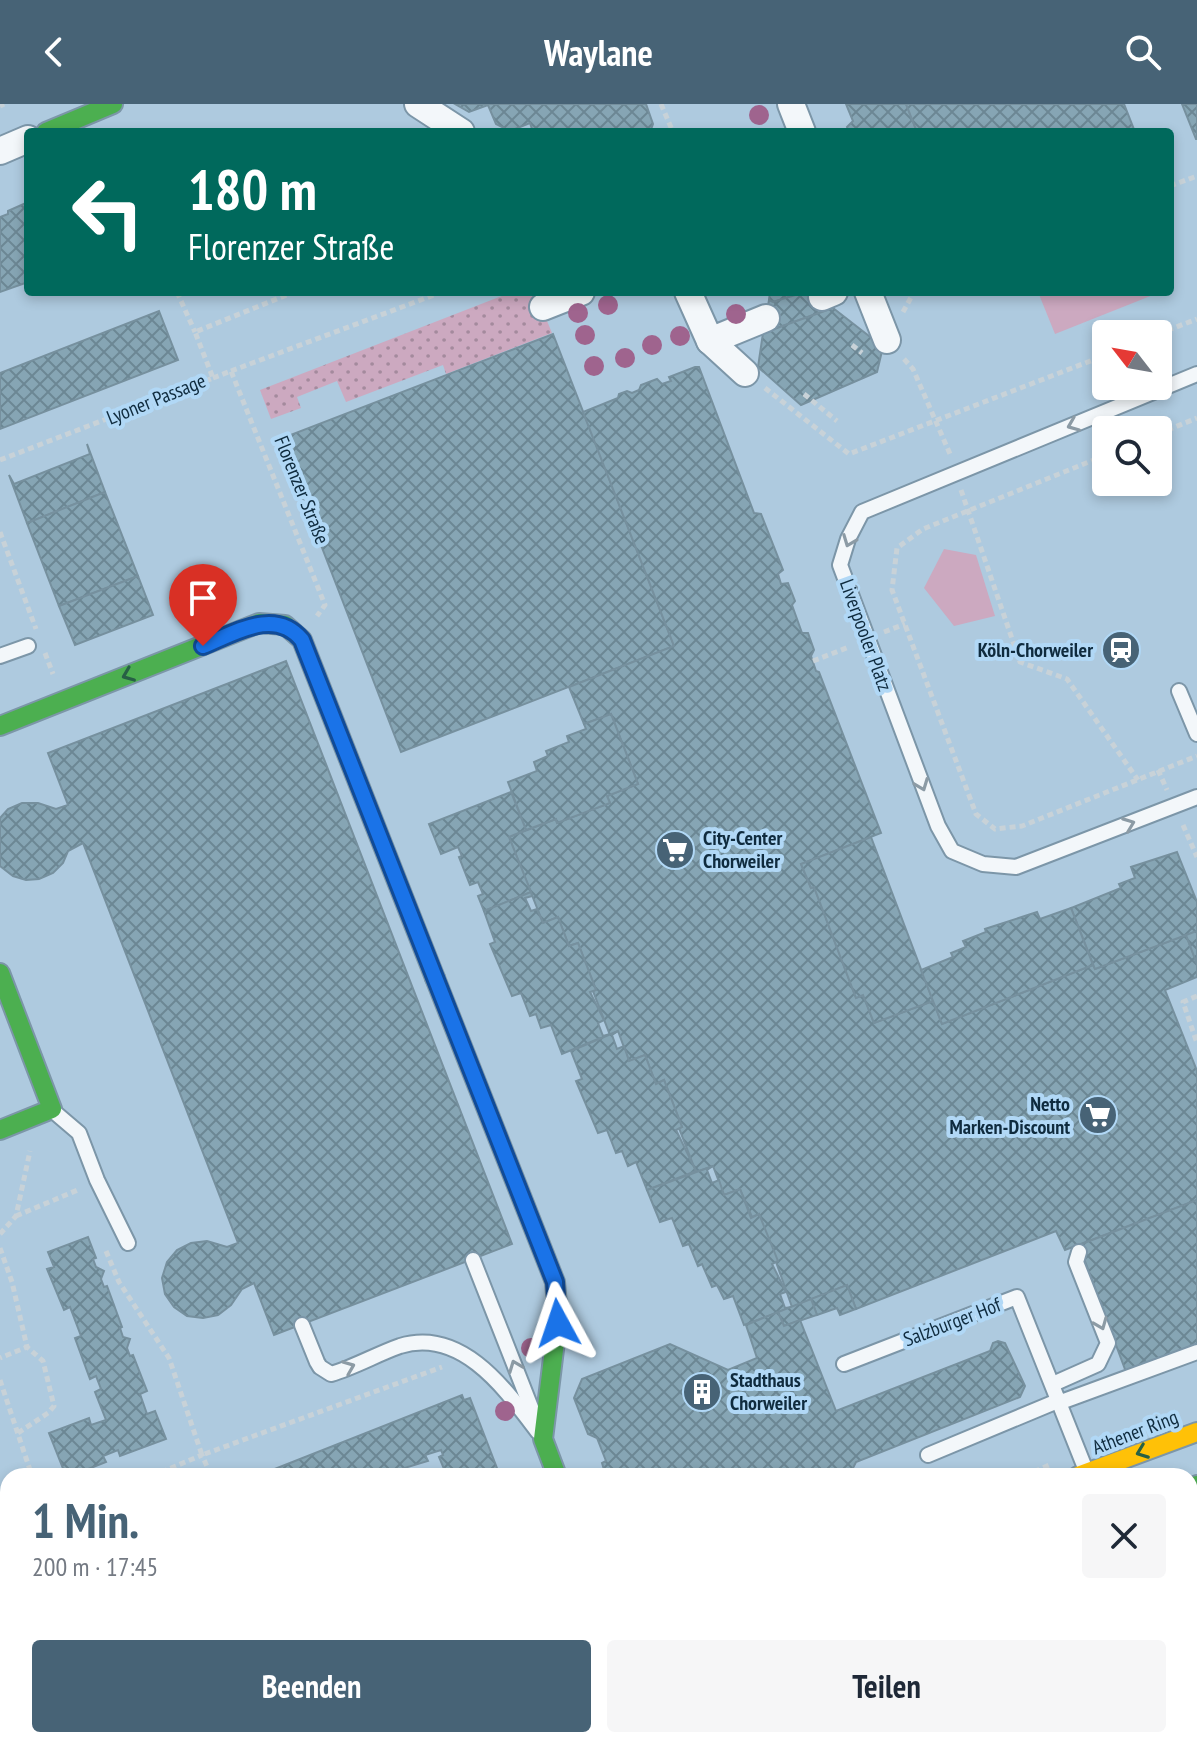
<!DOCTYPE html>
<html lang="de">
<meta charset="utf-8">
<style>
:root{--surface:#fff;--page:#f6f6f7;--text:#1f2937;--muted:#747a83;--accent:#476376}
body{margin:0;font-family:"PT Sans Narrow",sans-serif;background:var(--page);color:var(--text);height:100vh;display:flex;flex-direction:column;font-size:30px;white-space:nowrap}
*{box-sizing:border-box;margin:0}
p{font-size:26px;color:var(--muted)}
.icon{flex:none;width:44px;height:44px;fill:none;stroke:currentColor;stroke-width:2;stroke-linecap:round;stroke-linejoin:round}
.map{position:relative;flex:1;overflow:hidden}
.details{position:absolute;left:0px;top:1364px;width:1198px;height:280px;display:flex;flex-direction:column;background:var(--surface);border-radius:24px 24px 0 0;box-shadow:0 4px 12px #0003}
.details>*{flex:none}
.banner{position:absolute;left:24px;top:24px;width:1150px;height:168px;border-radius:8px;box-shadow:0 4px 12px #0003;background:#00695c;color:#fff;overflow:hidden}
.needle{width:52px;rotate:301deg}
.controls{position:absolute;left:1092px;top:216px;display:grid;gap:16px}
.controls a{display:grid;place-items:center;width:80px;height:80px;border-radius:8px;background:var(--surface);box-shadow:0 4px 12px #0003;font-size:40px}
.pin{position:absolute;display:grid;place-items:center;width:68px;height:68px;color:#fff;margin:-82px -34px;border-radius:50% 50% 50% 0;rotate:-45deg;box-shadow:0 0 8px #0007}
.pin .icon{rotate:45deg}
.me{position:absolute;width:88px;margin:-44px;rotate:355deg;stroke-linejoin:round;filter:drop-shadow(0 0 6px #0008)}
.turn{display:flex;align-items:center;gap:28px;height:168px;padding:0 32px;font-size:36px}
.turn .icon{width:104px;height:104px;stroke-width:2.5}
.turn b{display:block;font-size:56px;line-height:68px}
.round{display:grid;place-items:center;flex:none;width:84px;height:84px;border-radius:8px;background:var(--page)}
.overview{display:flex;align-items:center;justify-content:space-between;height:136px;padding:0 32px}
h1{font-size:48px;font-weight:700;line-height:60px;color:var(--accent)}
.button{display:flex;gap:16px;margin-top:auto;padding:16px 32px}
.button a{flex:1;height:92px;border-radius:8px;background:var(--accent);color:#fff;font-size:32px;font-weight:700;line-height:92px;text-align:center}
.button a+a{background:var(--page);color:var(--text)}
header{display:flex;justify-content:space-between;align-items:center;height:104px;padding:0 32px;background:var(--accent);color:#fff;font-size:36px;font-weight:700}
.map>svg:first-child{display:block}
</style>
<header><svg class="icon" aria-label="back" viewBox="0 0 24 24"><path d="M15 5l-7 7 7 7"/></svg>Waylane<svg class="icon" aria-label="search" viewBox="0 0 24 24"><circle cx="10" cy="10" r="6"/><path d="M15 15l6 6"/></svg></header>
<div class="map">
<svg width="1197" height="1644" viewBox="0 0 1197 1644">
<defs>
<pattern id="park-dots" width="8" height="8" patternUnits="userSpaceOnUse" patternTransform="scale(2)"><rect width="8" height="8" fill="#cca9c0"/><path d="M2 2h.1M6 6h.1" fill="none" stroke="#a48a9d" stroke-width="1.8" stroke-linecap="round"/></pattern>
<pattern id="building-cross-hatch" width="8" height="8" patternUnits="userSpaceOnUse" patternTransform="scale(2)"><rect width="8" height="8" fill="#86a5b4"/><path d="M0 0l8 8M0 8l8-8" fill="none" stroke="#6c8794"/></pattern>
</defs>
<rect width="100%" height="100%" fill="#aecadf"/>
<!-- grass -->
<g fill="#cca9c0">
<polygon points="1038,188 1151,188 1153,191 1055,230"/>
<polygon points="944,445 976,451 995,512 954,522 924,484"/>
</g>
<!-- park -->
<polygon fill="url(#park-dots)" points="512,188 535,188 552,229 446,270 443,261 346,298 337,277 297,293 301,304 271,315 260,286"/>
<!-- building -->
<g fill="url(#building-cross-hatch)" stroke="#76909e" stroke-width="2">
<polygon points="455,0 646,0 653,20 650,28 533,28 530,19 510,27 496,20 488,1 469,8"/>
<polygon points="846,0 906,0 917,28 849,28 847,23 853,17"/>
<polygon points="906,0 1124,0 1135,28 917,28"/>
<polygon points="1182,0 1197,0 1197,35 1196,35"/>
<polygon points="28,98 28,178 0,188 0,113 8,110 8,107"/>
<polygon points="770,188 805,188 773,198 769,196"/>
<polygon points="805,188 815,188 833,204 763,229 769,196 773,198"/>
<polygon points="833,204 883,243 877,268 801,301 758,263 763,229"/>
<polygon points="159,207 178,256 0,325 0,269"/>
<polygon points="553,230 674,542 401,648 280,335"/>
<polygon points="695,263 699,263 754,409 761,410 783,466 778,470 781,480 788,479 795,497 792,501 802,529 808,529 814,546 811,552 816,567 819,568 881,729 801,760 811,784 814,783 856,894 863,891 874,919 933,897 942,920 1093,861 1095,865 1186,831 1197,860 1197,873 1165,886 1197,967 1197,1096 1065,1146 1056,1127 856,1205 847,1181 792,1203 759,1110 752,1113 740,1085 724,1091 713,1062 696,1068 679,1024 682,1023 664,976 656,980 645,951 629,957 618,927 610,931 593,887 596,886 578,839 569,842 558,813 543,819 509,733 556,715 557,719 610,699 607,692 638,680 611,610 584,620 569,583 674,542 583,308 618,294 619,290 627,287 632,289 639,286 641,281 657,275 662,280 671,277 669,273"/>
<polygon points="87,340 105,388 27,419 9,371 14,380 90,350"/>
<polygon points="105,388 138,472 59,502 27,419"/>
<polygon points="138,472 153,511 75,541 59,502"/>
<polygon points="286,557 512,1140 274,1231 254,1179 242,1185 231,1201 218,1211 203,1214 187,1212 174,1203 165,1190 162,1174 167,1158 177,1146 191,1139 207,1137 227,1143 238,1139 83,739 68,747 63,759 53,769 39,775 26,776 13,772 0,762 0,714 8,705 22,699 38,699 56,705 68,701 48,649"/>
<polygon points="611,610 638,680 607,692 610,699 557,719 556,715 526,726 508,678 537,667 534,658 548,652 546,647 569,638 567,632 586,625 584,620"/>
<polygon points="511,688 526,726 509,733 531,788 484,807 478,792 483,790 478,778 470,781 459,753 462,752 458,743 441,750 429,720"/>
<polygon points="871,733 933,897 874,919 863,891 856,894 814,783 811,784 801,760"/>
<polygon points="1177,748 1197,798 1197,827 1095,865 1071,804 1121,784 1119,780 1135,774 1131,763"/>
<polygon points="531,788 532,792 525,794 531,807 537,805 543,819 558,813 569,842 578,839 596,886 590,888 604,916 598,919 603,932 610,930 562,950 551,921 541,924 536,910 530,912 521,889 512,892 490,840 495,838 484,807"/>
<polygon points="1071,804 1093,861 942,920 921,866 953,853 951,849 966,843 963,837 986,828 985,825 1037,808 1040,815"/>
<polygon points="1197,827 1197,860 1186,831"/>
<polygon points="618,927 612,931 617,945 624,942 629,957 645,951 656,980 664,976 682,1023 676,1026 696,1067 647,1086 636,1058 628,1062 622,1047 616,1049 607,1026 598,1029 576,977 582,975 571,947"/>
<polygon points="713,1062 707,1066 712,1079 719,1076 724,1091 740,1085 751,1114 759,1110 778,1157 772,1160 786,1188 780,1190 785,1204 792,1203 744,1221 733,1192 724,1195 717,1181 712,1183 702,1160 698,1162 689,1140 683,1142 672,1114 660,1118 647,1086"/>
<polygon points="1197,1096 1197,1240 1126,1268 1079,1141"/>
<polygon points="88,1133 96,1154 93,1155 96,1163 104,1167 101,1175 104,1183 107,1182 122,1223 120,1224 123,1233 130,1235 127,1244 130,1252 133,1251 147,1287 140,1290 147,1310 155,1307 166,1335 120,1352 118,1346 103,1352 106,1358 73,1371 70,1365 64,1367 49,1329 89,1314 91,1321 106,1316 95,1288 101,1285 96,1272 90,1275 75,1234 81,1232 70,1203 64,1206 47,1165 54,1163 48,1148"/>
<polygon points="847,1181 856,1205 840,1211 837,1204 817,1211 811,1195"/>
<polygon points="811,1195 817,1211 784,1222 778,1208"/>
<polygon points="778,1208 784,1222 800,1216 836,1307 990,1247 993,1239 998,1237 1005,1239 1025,1282 1020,1293 856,1358 849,1372 612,1372 610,1367 605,1369 602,1359 606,1357 597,1334 588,1330 574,1294 582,1275 670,1240 728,1266 757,1254 746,1221"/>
<polygon points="462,1291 464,1296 470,1294 500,1372 447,1372 439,1353 443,1351 441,1346 425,1351 428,1357 391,1368 393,1371 390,1372 257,1372"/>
<polygon points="1197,1429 1197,1502 1190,1505 1190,1432"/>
<polygon points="8,1467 8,1536 4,1529 0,1528 0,1470"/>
<polygon points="1197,1502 1197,1578 1190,1581 1190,1505"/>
<polygon points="148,1636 196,1636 196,1644 154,1641 155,1638"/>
<polygon points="196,1636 254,1636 254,1637 221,1643 220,1640 210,1641 210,1644 196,1644"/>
<polygon points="665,1636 806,1636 809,1644 644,1644"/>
</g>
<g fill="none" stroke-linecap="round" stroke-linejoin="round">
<!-- lane casing -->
<g stroke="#7c96a8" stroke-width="18">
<g id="lane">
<polyline points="1197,270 862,408 848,435 840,461 938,722 952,747 983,760 1016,763 1197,693"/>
<polyline points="0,552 28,542"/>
<polyline points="1179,587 1197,630"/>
<polyline points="52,1006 79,1029 97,1076 128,1139"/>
<polyline points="473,1156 536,1316"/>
<path d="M302,1221l15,37 3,5 11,7c24,-7 46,-20 69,-28 62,-19 106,44 138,86"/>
<polyline points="844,1260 1017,1193 1087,1369"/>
<polyline points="1053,1280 1098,1260 1108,1239 1076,1158 1079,1148"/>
<polyline points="1061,1298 1197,1248"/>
<polyline points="928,1351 1060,1296"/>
<polyline points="318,1636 321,1644"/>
</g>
</g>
<!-- street casing -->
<g stroke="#7c96a8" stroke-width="30">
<g id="street">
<polyline points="418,0 461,28"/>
<polyline points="791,0 802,28"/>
<polyline points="0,47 28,35"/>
<polyline points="688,188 710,237 745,269"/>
<polyline points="868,188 887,236"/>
<polyline points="822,193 834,188"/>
<polyline points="543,203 581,188"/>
<polyline points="710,237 766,214"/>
</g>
</g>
<!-- fast casing -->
<g stroke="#7c96a8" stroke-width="22">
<g id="fast">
<polyline points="46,28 113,0"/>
<polyline points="0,622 259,519 285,521 302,536 435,874"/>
<polyline points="0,869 52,1005 0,1026"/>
<polyline points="557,1372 543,1335 558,1213"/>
<polyline points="1190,1384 1197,1381"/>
<polyline points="483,1644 503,1636"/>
</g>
</g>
<!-- slow casing -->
<g stroke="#7c96a8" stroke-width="22">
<g id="slow">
<polyline points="435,874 555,1178 558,1213"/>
<polyline points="1078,1372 1197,1328"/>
</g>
</g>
<!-- path -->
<g stroke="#c8d2d8" stroke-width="5" stroke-dasharray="6 4" stroke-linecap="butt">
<polyline points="661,0 673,28"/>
<polyline points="0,2 4,0"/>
<polyline points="1170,82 1197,72"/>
<polyline points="177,188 195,228"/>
<polyline points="903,208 914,188"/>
<polyline points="1158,230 1197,215"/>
<polyline points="852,241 862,249"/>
<polyline points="904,255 913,265 950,350"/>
<polyline points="231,267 442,188"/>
<polyline points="213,274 231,267 325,501 317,512"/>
<polyline points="765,284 849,350 1106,251"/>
<polyline points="804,290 837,317"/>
<polyline points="1158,330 1197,314"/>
<polyline points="1106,351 923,425 897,444 892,486 976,710 995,725 1022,722 1197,652"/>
<polyline points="0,356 213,274 195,228 294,188"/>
<polyline points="961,386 1020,558 1067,575 1138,676"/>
<polyline points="0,428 36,525"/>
<polyline points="884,528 905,520"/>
<polyline points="45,549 53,570"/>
<polyline points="813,557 849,543"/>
<polyline points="1158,666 1167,686"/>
<polyline points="1183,721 1197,753"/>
<polyline points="1197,892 1183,898 1197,939"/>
<polyline points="16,1112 80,1085"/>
<polyline points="0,1130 16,1112 30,1047"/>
<polyline points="0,1144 12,1178 27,1243 0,1254"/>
<polyline points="106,1147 119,1178 169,1254 202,1351 442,1263"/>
<polyline points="0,1276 32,1372"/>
<polyline points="18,1329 48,1309 54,1302 43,1257 27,1243"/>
<polyline points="152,1372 202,1351 211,1372"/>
<polyline points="1025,1372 1049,1361"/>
<polyline points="0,1435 8,1432"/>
<polyline points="0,1614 8,1621"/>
<polyline points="28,1636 39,1644"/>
<polyline points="338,1643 355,1636"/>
</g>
<!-- lane -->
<use href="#lane" stroke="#f3f7fa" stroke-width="14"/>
<!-- street -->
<use href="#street" stroke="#f3f7fa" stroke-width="26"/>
<!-- fast -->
<use href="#fast" stroke="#4caf50" stroke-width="18"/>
<!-- slow -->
<use href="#slow" stroke="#ffc107" stroke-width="18"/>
</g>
<!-- trees -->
<g fill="#9f648e">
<circle cx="759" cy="11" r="10"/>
<circle cx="608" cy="201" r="10"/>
<circle cx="578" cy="209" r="10"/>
<circle cx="736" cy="210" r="10"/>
<circle cx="585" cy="231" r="10"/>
<circle cx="680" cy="232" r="10"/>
<circle cx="652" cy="241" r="10"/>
<circle cx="625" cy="254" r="10"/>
<circle cx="594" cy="262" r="10"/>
<circle cx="531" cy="1244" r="10"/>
<circle cx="505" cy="1307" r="10"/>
</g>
<!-- one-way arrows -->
<defs><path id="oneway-chevron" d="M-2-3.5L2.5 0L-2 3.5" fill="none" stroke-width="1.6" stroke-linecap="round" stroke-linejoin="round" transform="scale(2)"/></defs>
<g stroke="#8c9ba5">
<use href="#oneway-chevron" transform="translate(1073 321) rotate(158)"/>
<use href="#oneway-chevron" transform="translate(849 437) rotate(111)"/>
<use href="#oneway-chevron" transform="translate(922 681) rotate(69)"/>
<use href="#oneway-chevron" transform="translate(1129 720) rotate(-21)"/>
<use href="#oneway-chevron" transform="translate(1101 1220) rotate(68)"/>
<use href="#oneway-chevron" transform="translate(515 1262) rotate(-111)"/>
<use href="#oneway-chevron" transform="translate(349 1263) rotate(-22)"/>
</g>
<g stroke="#276045">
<use href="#oneway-chevron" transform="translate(128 571) rotate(158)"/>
<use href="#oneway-chevron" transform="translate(1142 1348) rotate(159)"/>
</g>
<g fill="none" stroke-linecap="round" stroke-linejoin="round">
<!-- route casing -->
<g stroke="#114b97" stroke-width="20">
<path id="route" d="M203,542c32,-13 72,-39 99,-6l253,642 3,41"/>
</g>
<!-- route -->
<use href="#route" stroke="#1a73e8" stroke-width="14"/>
</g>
<!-- icons -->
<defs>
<g id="station-disc" transform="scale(2)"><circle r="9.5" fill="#476376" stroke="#b1d8f6"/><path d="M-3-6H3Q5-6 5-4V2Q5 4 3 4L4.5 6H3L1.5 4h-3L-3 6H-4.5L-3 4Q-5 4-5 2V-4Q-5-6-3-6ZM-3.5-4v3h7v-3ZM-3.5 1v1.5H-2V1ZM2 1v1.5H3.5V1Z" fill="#fff"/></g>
<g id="supermarket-disc" transform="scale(2)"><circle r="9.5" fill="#476376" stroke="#b1d8f6"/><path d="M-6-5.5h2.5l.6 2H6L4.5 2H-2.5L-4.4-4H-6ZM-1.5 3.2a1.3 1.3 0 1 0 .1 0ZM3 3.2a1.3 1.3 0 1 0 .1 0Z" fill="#fff"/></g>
<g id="building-disc" transform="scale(2)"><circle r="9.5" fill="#476376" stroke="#b1d8f6"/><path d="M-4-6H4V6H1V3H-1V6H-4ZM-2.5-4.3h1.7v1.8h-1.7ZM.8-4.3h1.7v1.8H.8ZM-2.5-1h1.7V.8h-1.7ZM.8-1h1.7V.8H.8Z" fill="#fff"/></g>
</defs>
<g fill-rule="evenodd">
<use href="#station-disc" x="1121" y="546"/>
<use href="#supermarket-disc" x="675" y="746"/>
<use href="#supermarket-disc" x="1098" y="1011"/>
<use href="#building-disc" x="702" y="1288"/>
</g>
<g text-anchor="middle" stroke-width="8" stroke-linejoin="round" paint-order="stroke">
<!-- street labels -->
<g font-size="20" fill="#0f2b3e" stroke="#b1d8f6">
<text transform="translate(156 295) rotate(-22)" y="7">Lyoner Passage</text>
<text transform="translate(302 386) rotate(68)" y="7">Florenzer Straße</text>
<text transform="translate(866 531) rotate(70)" y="7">Liverpooler Platz</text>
<text transform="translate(952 1218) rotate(-21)" y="7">Salzburger Hof</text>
<text transform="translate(1135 1328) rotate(-21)" y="7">Athener Ring</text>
</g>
<!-- poi labels -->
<g font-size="20" font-weight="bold" fill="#0f2b3e" stroke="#b1d8f6" text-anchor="end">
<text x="1093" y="553">Köln-Chorweiler</text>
<text x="703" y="741" text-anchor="start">City-Center<tspan x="703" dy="23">Chorweiler</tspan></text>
<text x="1070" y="1007">Netto<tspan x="1070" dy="23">Marken-Discount</tspan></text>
<text x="730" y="1283" text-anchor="start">Stadthaus<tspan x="730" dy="23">Chorweiler</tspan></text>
</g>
</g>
</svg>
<div class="controls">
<a><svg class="needle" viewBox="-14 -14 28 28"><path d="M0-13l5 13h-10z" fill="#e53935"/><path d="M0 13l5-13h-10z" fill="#747a83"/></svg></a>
<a><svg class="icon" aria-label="search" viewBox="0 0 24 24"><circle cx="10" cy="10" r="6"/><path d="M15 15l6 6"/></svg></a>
</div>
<div class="pin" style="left:203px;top:542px;background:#d93025"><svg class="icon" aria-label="arrive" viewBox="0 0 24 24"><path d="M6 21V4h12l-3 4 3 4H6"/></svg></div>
<svg class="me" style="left:558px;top:1219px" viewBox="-20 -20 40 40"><path d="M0-17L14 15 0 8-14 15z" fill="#1a73e8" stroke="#fff" stroke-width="4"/></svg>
<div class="banner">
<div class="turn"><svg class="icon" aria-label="left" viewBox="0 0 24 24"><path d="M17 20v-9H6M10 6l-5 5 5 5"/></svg><div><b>180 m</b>Florenzer Straße</div></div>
</div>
<section class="details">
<div class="overview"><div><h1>1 Min.</h1><p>200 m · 17:45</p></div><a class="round"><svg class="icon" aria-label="close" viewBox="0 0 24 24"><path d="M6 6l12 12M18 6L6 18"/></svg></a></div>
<div class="button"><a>Beenden</a><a>Teilen</a></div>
</section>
</div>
